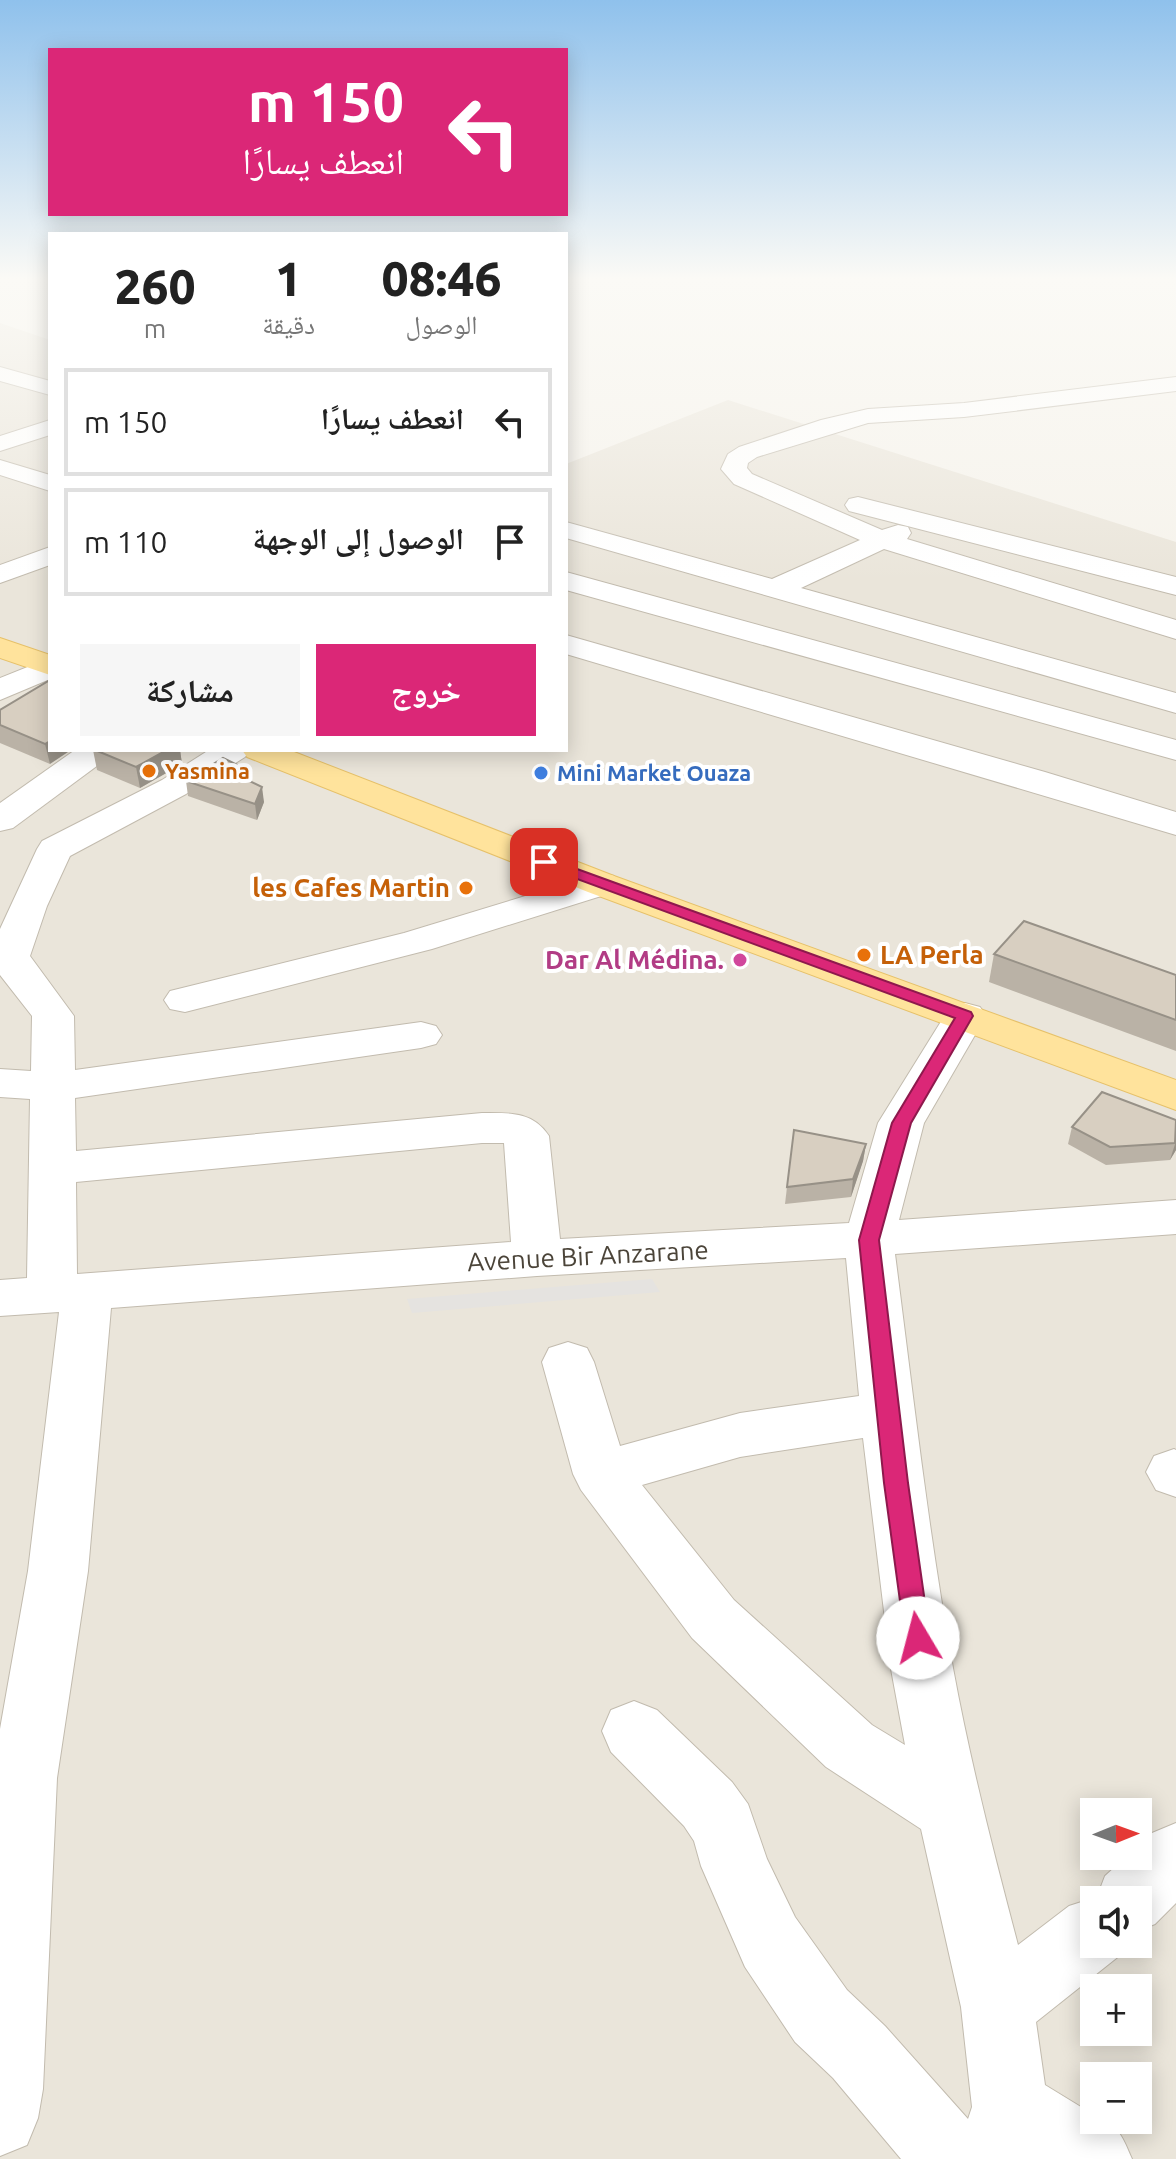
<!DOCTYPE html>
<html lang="ar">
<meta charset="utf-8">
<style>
:root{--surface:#fff;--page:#f6f6f6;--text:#222;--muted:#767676;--line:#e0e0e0;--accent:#db2777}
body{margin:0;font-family:Ubuntu,"Noto Naskh Arabic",sans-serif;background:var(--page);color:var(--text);direction:rtl;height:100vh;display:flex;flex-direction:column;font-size:30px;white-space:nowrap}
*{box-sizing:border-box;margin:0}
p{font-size:26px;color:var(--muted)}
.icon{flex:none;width:44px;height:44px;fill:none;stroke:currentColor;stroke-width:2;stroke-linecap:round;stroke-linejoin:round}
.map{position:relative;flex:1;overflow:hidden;direction:ltr}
.panel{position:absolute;left:48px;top:232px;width:520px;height:520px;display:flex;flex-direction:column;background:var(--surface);border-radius:0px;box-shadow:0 4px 20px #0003;direction:rtl}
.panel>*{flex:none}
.guide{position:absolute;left:48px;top:48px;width:520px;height:168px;border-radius:0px;box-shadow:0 4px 20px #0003;direction:rtl;background:#db2777;color:#fff;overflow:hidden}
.needle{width:52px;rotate:89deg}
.controls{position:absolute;left:1080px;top:1798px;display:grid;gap:16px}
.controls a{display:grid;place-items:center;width:72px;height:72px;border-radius:0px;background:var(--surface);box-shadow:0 4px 20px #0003;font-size:40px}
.pin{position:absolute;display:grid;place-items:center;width:68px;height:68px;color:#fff;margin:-34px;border-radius:16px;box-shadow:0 4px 12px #0006}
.me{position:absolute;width:88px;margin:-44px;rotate:352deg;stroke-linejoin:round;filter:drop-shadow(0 0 6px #0008)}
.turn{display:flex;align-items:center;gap:28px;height:168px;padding:0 32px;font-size:36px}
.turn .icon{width:104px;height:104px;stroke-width:2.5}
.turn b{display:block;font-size:56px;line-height:68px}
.eta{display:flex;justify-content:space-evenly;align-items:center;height:136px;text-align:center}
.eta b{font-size:48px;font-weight:800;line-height:56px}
.button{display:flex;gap:16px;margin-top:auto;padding:16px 32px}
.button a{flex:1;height:92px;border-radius:0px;background:var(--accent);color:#fff;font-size:32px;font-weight:800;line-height:92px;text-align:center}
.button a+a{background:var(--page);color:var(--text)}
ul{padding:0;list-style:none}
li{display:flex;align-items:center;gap:24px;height:108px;margin:0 16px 12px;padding:0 16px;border:4px solid var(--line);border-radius:0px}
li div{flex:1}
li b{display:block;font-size:30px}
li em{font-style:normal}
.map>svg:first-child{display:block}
</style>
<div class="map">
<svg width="1176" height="2159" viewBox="0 0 1176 2159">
<rect width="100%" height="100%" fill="#f6f3ec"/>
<!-- residential -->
<path fill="#eae5da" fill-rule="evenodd" d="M0,323l50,17v410h516v-286l162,-64 448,142v1617h-1176zM1094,1812h44v44h-44zM1094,1900h44v44h-44zM1094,1988h44v44h-44zM1094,2076h44v44h-44z"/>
<!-- parking -->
<polygon fill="#e5e3e0" points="652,1279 660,1292 412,1313 407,1299"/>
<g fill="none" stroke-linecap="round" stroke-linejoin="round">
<!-- minor casing -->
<g stroke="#c2bbae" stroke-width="2">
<g id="minor">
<polygon points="0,367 50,381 50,395 0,381"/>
<polygon points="1176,377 1176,391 964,417 868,423 757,457 748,463 747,468 752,474 882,530 898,525 908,527 911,533 907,539 1176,620 1176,639 884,549 801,588 1176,693 1176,713 566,538 566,522 772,579 860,540 734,484 721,469 728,454 739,447 821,420 868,409 964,403"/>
<polygon points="50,420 50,435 0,451 0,436"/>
<polygon points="0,460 50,475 50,491 0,475"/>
<polygon points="858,497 1176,577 1176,595 849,511 845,505 849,499"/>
<polygon points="50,547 50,565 0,583 0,565"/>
<polygon points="566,572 1176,740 1176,760 566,590"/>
<polygon points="566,635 1045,772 1176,812 1176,835 566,654"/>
<polygon points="50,658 50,679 0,700 0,678"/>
<polygon points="75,750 114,750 109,757 13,828 0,831 0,803"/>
<path d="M209,750h41l-5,7 -59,37 -116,62 -23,50 -17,50 44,60 1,54 346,-48 15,4 6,9 -6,9 -15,4 -346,50 1,53 406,-38c27,0 51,-2 67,23l11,103 289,-16 29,-100 72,-116 15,-4 15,4 6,9 -62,107 -25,97 277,-20v34l-281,20c18,139 33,276 58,414 17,93 41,186 65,277l51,-39 28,-9 8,-21 22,-20h11v-11l14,-12 24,-10v80l-21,21 -17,7v-31h-44v44h30l-5,12 -83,66 9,63 49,30v5c24,0 30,21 38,39h-231l-68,-81 -38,-36 -50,-75 -44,-101 -7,-25 -10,-15 -73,-74 -9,-21 9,-21 23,-9 23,9 75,72 16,22 19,55 28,58 52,73 38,36 83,93 4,-12 -11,-100 -40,-178 -95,-62 -134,-129 -111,-148 -8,-16 -31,-112 7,-14 19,-6 19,6 7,14 26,84 120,-33 119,-17 -13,-138 -309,18 -426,32 -23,263 -31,207 -14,311 -5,29 -11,27 -27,11v-427l28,-158 31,-259 -59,4v-36l27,-2 3,-179 -30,-2v-28l31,2 1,-55 -32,-41v-46l37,-80 5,-8 120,-61zM482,1143h22l7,99 -434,32 -1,-92zM863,1438l28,231 14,76 -33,-20 -138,-125 -92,-115 98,-28z"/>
<polygon points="601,873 614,876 620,884 614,892 432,949 185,1012 170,1009 164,1000 170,991 404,933"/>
<polygon points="1174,1449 1176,1450 1176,1497 1156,1490 1146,1472 1154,1456"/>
</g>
</g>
<!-- major casing -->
<g stroke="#e6c16a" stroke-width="2">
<g id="major">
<polygon points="0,638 50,655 50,675 0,658"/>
<polygon points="242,750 289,750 614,876 1176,1080 1176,1110 588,892 247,757"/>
</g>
</g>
<!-- minor -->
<use href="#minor" fill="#fff" fill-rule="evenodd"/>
<!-- major -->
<use href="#major" fill="#ffe39c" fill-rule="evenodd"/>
</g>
<!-- wall -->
<g fill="#bab2a6">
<polygon points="50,680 50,764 0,743 0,710"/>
<polygon points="93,750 180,750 182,764 140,788 97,770"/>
<polygon points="250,771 251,782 264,802 257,820 188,796 186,781"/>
<polygon points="994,954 1176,975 1176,1051 989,982"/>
<polygon points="1176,1120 1176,1150 1170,1160 1106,1165 1068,1144 1072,1127"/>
<polygon points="866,1144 863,1161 851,1197 785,1204 787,1187"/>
</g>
<!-- shaded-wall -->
<g fill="#979187">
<polygon points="50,741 50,750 71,750 50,764 45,744"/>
<polygon points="167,750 180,750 182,764 140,788 136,767"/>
<polygon points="250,771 252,786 239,776"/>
<polygon points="262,787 264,802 257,820 255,804"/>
<polygon points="1176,1141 1176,1150 1170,1160"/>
<polygon points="866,1144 863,1161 851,1197 853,1179"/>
</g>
<!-- building -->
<g fill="#d8cfc1" stroke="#979187" stroke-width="2">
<polygon points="50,680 50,741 45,744 0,725 0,710"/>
<polygon points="95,750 167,750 136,767"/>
<polygon points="223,758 250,771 239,776 262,787 255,804 186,781"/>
<polygon points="1024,921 1176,975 1176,1020 994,954"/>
<polygon points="1102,1092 1176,1120 1175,1143 1110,1147 1072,1127"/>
<polygon points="794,1130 866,1144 853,1179 787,1187"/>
</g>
<!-- sky -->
<linearGradient id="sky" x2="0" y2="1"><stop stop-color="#8fc1ec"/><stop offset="0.48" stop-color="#fbfaf6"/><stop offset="1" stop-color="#fbfaf6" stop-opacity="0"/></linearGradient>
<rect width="1176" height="581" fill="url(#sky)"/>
<!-- route -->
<polygon fill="#db2777" stroke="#8e194d" stroke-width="2" points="544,857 971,1012 973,1016 911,1123 879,1240 908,1483 930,1638 927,1646 918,1649 909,1646 905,1638 884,1483 859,1240 892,1123 955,1018 539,865 537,862"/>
<!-- markers -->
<g fill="#e8710a" stroke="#fff" stroke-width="3">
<circle cx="149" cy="771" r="8"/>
<circle cx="466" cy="888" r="8"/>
<circle cx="864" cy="955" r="8"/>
</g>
<circle fill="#3f7fe0" stroke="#fff" stroke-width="3" cx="541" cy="773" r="8"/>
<circle fill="#d1479c" stroke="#fff" stroke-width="3" cx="740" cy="960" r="8"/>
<g text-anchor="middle" stroke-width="8" stroke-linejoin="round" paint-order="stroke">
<!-- far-food labels -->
<g font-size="22" font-weight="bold" fill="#c56008" stroke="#fff" text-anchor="start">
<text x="165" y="779">Yasmina</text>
</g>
<!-- far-shop labels -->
<g font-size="22" font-weight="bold" fill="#366cbe" stroke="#fff" text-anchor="start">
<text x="557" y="781">Mini Market Ouaza</text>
</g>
<!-- food labels -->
<g font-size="26" font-weight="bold" fill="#c56008" stroke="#fff" text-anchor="end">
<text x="450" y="897">les Cafes Martin</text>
<text x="880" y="964" text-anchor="start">LA Perla</text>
</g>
<!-- hotel labels -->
<g font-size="26" font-weight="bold" fill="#b23c85" stroke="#fff" text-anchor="end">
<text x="724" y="969">Dar Al Médina.</text>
</g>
<!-- street labels -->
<g font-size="26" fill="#4b4439" stroke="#fff">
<text transform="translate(588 1256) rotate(-3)" y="9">Avenue Bir Anzarane</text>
</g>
</g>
</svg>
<div class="controls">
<a><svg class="needle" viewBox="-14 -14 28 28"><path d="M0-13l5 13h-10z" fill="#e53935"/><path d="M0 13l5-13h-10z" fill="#767676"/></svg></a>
<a><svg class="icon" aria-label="sound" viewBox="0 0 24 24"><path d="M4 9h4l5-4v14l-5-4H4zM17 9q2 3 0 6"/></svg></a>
<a>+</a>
<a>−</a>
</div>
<div class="pin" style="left:544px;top:862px;background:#d93025"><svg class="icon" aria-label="arrive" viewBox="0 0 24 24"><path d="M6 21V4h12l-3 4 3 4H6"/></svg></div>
<svg class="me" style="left:918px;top:1638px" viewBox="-20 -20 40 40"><circle r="19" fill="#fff"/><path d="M0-13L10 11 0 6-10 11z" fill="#db2777"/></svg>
<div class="guide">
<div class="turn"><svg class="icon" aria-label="left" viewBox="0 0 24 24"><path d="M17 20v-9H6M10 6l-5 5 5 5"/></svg><div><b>150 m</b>انعطف يسارًا</div></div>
</div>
<section class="panel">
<div class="eta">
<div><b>08:46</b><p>الوصول</p></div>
<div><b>1</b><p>دقيقة</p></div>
<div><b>260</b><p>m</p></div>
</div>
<ul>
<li><svg class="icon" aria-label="left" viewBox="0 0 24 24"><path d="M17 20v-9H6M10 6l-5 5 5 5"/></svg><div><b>انعطف يسارًا</b></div><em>150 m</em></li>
<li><svg class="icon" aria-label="arrive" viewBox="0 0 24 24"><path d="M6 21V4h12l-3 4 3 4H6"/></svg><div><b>الوصول إلى الوجهة</b></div><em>110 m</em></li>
</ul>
<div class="button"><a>خروج</a><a>مشاركة</a></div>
</section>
</div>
